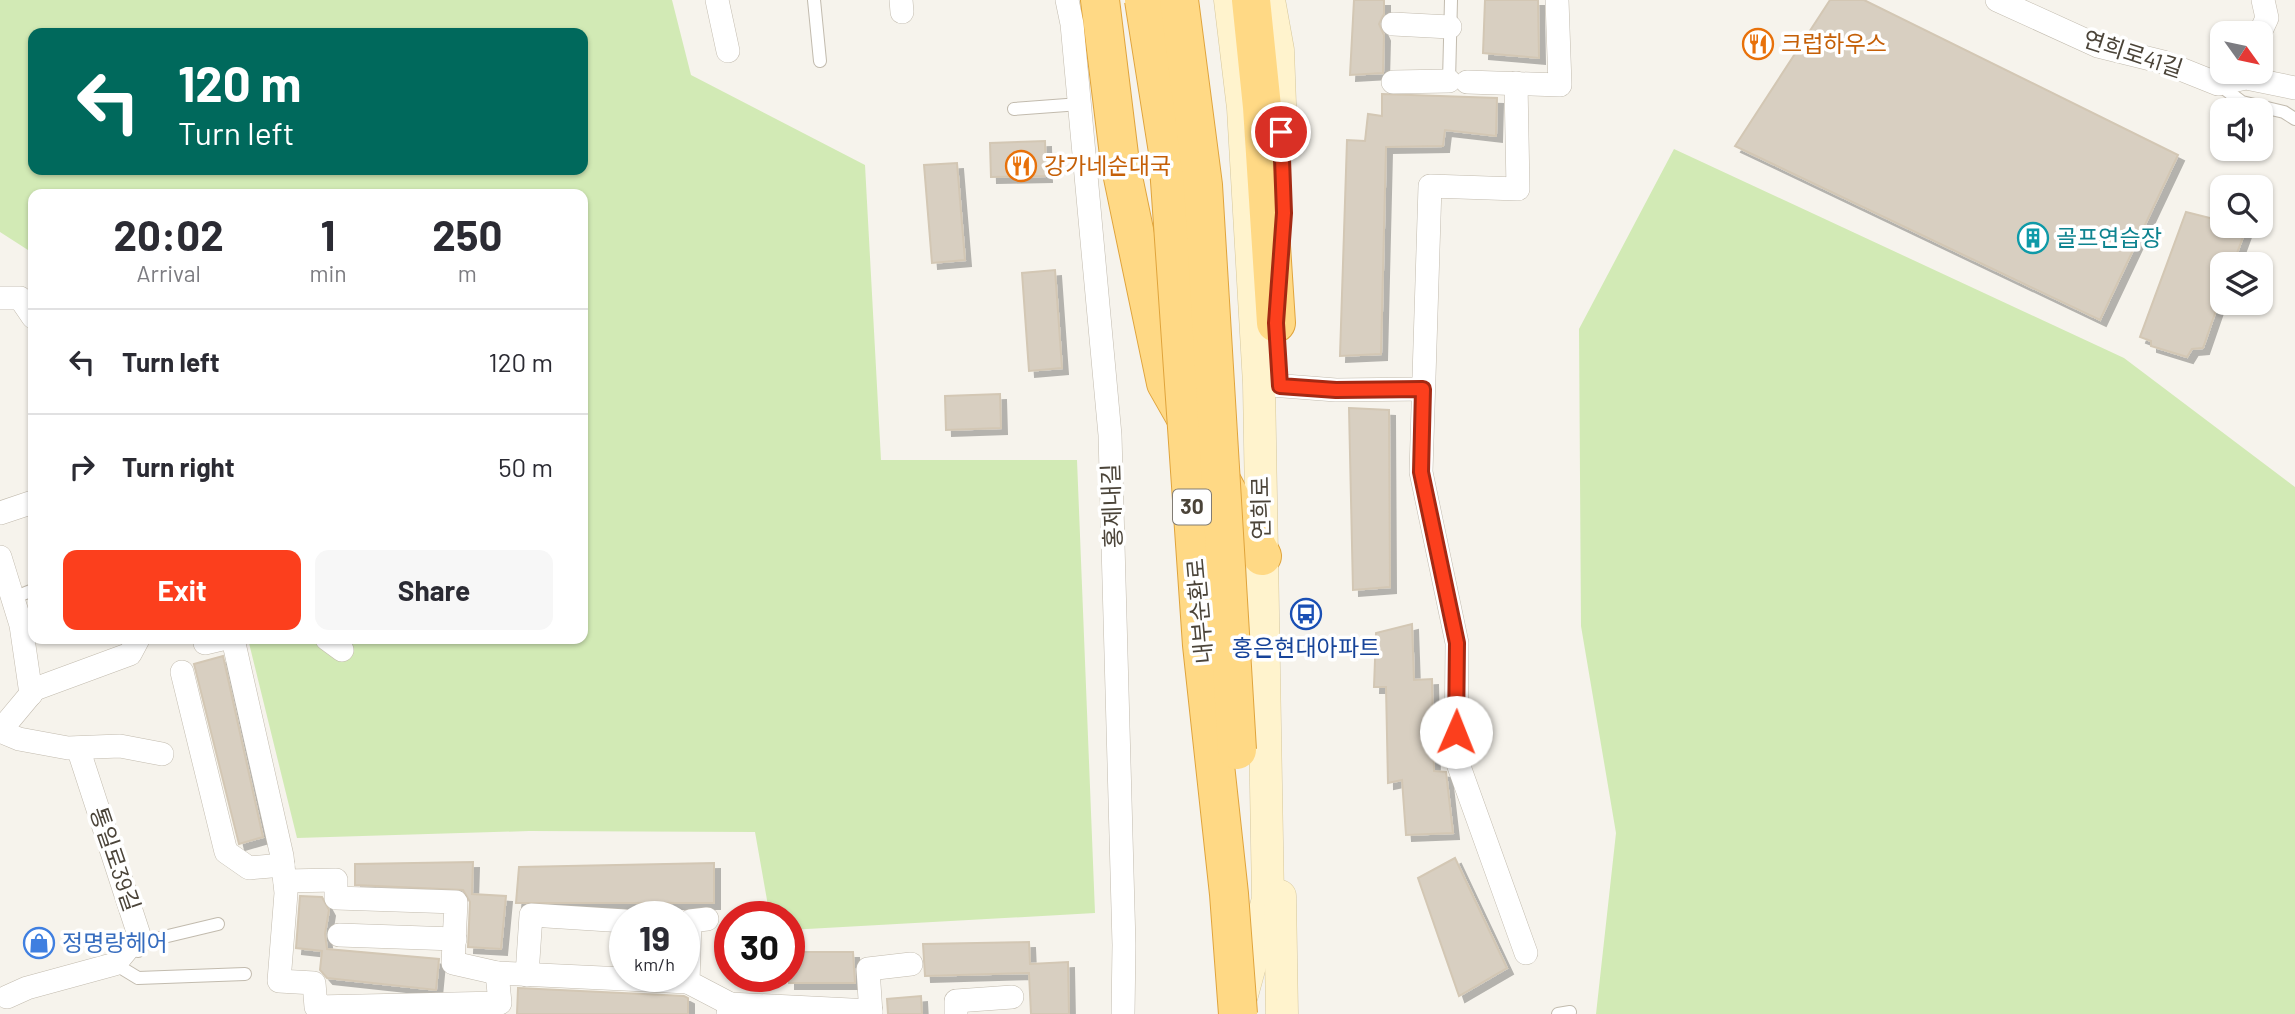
<!DOCTYPE html>
<meta charset="utf-8">
<style>
:root{--surface:#fff;--page:#f7f7f7;--text:#2b2b33;--muted:#7c7c81;--line:#e1e1e2;--accent:#fc3f1d}
body{margin:0;font-family:Barlow,"Noto Sans KR",sans-serif;background:var(--page);color:var(--text);height:100vh;display:flex;flex-direction:column;font-size:26px;white-space:nowrap}
*{box-sizing:border-box;margin:0}
p{font-size:23px;color:var(--muted)}
.icon{flex:none;width:38px;height:38px;fill:none;stroke:currentColor;stroke-width:2;stroke-linecap:round;stroke-linejoin:round}
.map{position:relative;flex:1;overflow:hidden}
.panel{position:absolute;left:28px;top:189px;width:560px;height:455px;display:flex;flex-direction:column;background:var(--surface);border-radius:14px;box-shadow:0 2px 5px #0004}
.panel>*{flex:none}
.banner{position:absolute;left:28px;top:28px;width:560px;height:147px;border-radius:14px;box-shadow:0 2px 5px #0004;background:#00695c;color:#fff;overflow:hidden}
.needle{width:46px;rotate:123deg}
.fabs{position:absolute;left:2210px;top:21px;display:grid;gap:14px}
.fabs a{display:grid;place-items:center;width:63px;height:63px;border-radius:14px;background:var(--surface);box-shadow:0 2px 5px #0004;font-size:35px}
.speed{position:absolute;left:609px;top:901px;display:flex;gap:14px;font-size:35px;font-weight:700;text-align:center}
.speed>*{display:grid;place-content:center;width:91px;height:91px;border-radius:50%;background:var(--surface);box-shadow:0 2px 5px #0004;line-height:1}
.speed small{font-size:18px;font-weight:400}
.speed .limit{border:10px solid #d22;background:#fff;color:#111}
.pin{position:absolute;display:grid;place-items:center;width:60px;height:60px;color:#fff;margin:-30px;border:4px solid #fff;border-radius:50%;box-shadow:0 2px 7px #0007}
.me{position:absolute;width:77px;margin:-38px;rotate:1deg;stroke-linejoin:round;filter:drop-shadow(0 0 5px #0008)}
.turn{display:flex;align-items:center;gap:24px;height:147px;padding:0 35px;font-size:32px}
.turn .icon{width:91px;height:91px;stroke-width:2.5}
.turn b{display:block;font-size:49px;line-height:60px}
.eta{display:flex;justify-content:space-evenly;align-items:center;height:119px;text-align:center}
.eta b{font-size:42px;font-weight:700;line-height:49px}
.action{display:flex;gap:14px;margin-top:auto;padding:14px 35px}
.action a{flex:1;height:80px;border-radius:14px;background:var(--accent);color:#fff;font-size:28px;font-weight:700;line-height:80px;text-align:center}
.action a+a{background:var(--page);color:var(--text)}
ul{padding:0;list-style:none}
li{display:flex;align-items:center;gap:21px;height:105px;padding:0 35px;border-top:2px solid var(--line)}
li div{flex:1}
li b{display:block;font-size:26px}
li em{font-style:normal}
.map>svg:first-child{display:block}
</style>
<div class="map">
<svg width="2295" height="1014" viewBox="0 0 2295 1014">
<defs>
<filter id="shadow"><feDropShadow dx="6" dy="6" stdDeviation="0" flood-color="#0004"/></filter>
</defs>
<rect width="100%" height="100%" fill="#f6f3ec"/>
<!-- green -->
<g fill="#d2eab5" fill-rule="evenodd">
<path d="M0,0h672l19,75 174,90 16,295h196l18,453 -306,17v-13h-19l-15,-85 -226,-1 -232,7 -49,-199h335v-445h-550v57l-5,-1 -28,-18zM33,33h550v137h-550z"/>
<polygon points="1674,149 2124,358 2295,487 2295,1014 1596,1014 1616,833 1581,626 1579,329"/>
</g>
<!-- building -->
<g fill="#d8cfc1" stroke="#d3c7b4" stroke-width="2" filter="url(#shadow)">
<polygon points="1354,0 1384,0 1384,14 1379,24 1384,35 1383,73 1350,75"/>
<polygon points="1485,0 1538,0 1539,58 1483,53"/>
<polygon points="1830,0 1864,0 2178,155 2100,320 1735,146"/>
<polygon points="1382,94 1497,98 1496,136 1445,130 1443,146 1386,147 1381,354 1340,356 1347,140 1365,141 1368,114 1382,116"/>
<polygon points="1045,141 1046,176 991,177 990,143"/>
<polygon points="957,163 965,260 932,263 924,165"/>
<polygon points="2186,212 2222,221 2222,226 2247,226 2233,264 2222,264 2222,293 2203,348 2192,349 2187,357 2151,346 2151,341 2140,337"/>
<polygon points="1055,270 1062,368 1029,371 1022,273"/>
<polygon points="1000,394 1001,428 946,430 945,396"/>
<polygon points="1349,408 1389,410 1390,587 1353,590"/>
<polygon points="1412,624 1414,680 1432,679 1434,771 1446,772 1453,833 1406,835 1402,780 1388,783 1386,687 1374,687 1376,633"/>
<polygon points="223,656 263,837 239,844 194,664"/>
<polygon points="1455,858 1507,968 1459,996 1418,878"/>
<polygon points="473,862 472,894 506,896 501,949 468,947 470,902 463,890 355,885 355,864"/>
<polygon points="714,863 714,903 516,903 519,867"/>
<polygon points="300,896 322,897 329,910 325,934 327,949 439,959 436,990 327,978 320,970 322,951 296,948"/>
<polygon points="1029,942 1030,964 1068,962 1069,1014 1031,1014 1029,973 925,976 923,944"/>
<polygon points="789,952 853,952 855,983 789,983"/>
<polygon points="518,988 684,996 688,998 688,1014 517,1014"/>
<polygon points="921,996 922,1014 888,1014 887,999"/>
</g>
<g fill="none" stroke-linecap="round" stroke-linejoin="round">
<!-- service casing -->
<g stroke="#c2bbae" stroke-width="14">
<g id="service">
<polyline points="814,0 820,61"/>
<polyline points="1451,0 1449,81 1452,81"/>
<polyline points="2218,84 2242,102 2284,112 2295,119"/>
<polyline points="1014,109 1080,104"/>
<polyline points="13,598 33,590"/>
<polyline points="138,951 147,941 218,924"/>
<polyline points="115,964 138,978 245,974"/>
<polyline points="1558,1014 1570,1012"/>
</g>
</g>
<!-- minor casing -->
<g stroke="#c2bbae" stroke-width="24">
<g id="minor">
<polyline points="717,0 728,51"/>
<polyline points="901,0 902,12"/>
<polyline points="1067,0 1072,24 1110,435 1124,945 1123,1014"/>
<polyline points="1997,0 2098,46 2163,62 2218,84 2246,78 2295,88"/>
<polyline points="1393,24 1450,27"/>
<polyline points="2260,33 2267,18 2263,0"/>
<polyline points="1393,82 1449,81"/>
<polyline points="1467,82 1560,85 1557,0"/>
<polyline points="1516,83 1518,189 1430,186 1421,472 1457,643 1456,758 1526,953"/>
<polyline points="0,298 20,298 33,317"/>
<polyline points="1259,384 1336,390 1423,389"/>
<polyline points="0,513 33,502"/>
<polyline points="0,557 21,625 31,694"/>
<polyline points="233,639 282,856 286,893 279,981 314,983 316,1007 500,1003 497,973 688,982"/>
<polyline points="327,639 342,650"/>
<polyline points="205,643 222,639"/>
<polyline points="182,672 226,852 249,868 283,865"/>
<polyline points="0,731 35,689 130,654 138,639"/>
<polyline points="0,731 19,739 68,748 120,746 162,754"/>
<polyline points="285,881 336,880 336,898 456,902 453,963 497,973"/>
<polyline points="707,919 690,921 688,982 730,1004"/>
<polyline points="339,935 455,939"/>
<polyline points="527,975 531,915 625,921"/>
<polyline points="7,997 27,988 115,964 139,935 78,748"/>
<polyline points="728,1014 730,1004 871,1011"/>
<polyline points="871,1014 868,969 911,964"/>
<polyline points="956,1014 956,1001 1012,997"/>
</g>
</g>
<!-- secondary casing -->
<g stroke="#d6c79b" stroke-width="33">
<g id="secondary">
<polyline points="1230,0 1243,108 1259,384 1268,899 1242,995"/>
<polyline points="1269,0 1278,50 1281,131"/>
<polyline points="1280,896 1282,1014"/>
</g>
</g>
<!-- trunk casing -->
<g stroke="#e0a43c" stroke-width="40">
<g id="trunk">
<polyline points="1100,0 1120,163 1166,383 1187,420"/>
<polyline points="1251,0 1262,107 1276,323"/>
<polyline points="1217,473 1262,556"/>
</g>
</g>
<!-- service -->
<use href="#service" stroke="#fff" stroke-width="12"/>
<!-- minor -->
<use href="#minor" stroke="#fff" stroke-width="23"/>
<!-- secondary -->
<use href="#secondary" stroke="#fff3cd" stroke-width="32"/>
<!-- trunk -->
<use href="#trunk" stroke="#ffd985" stroke-width="38"/>
<!-- trunk-bridge casing -->
<g stroke="#e0a43c" stroke-width="40" stroke-linecap="butt">
<g id="trunk-bridge">
<polyline points="1144,0 1168,152 1202,645 1229,894 1238,1014"/>
<polyline points="1179,0 1203,185 1237,750"/>
</g>
</g>
<!-- trunk-bridge -->
<use href="#trunk-bridge" stroke="#ffd985" stroke-width="38"/>
</g>
<g fill="none" stroke-linecap="round" stroke-linejoin="round">
<!-- route casing -->
<g stroke="#a42913" stroke-width="18">
<polyline id="route" points="1281,132 1284,213 1276,323 1280,386 1336,390 1423,389 1421,472 1457,643 1456,732"/>
</g>
<!-- route -->
<use href="#route" stroke="#fc3f1d" stroke-width="12"/>
</g>
<!-- icons -->
<defs>
<g id="restaurant-ring" transform="scale(1.575)"><circle r="9.5" fill="#fff" stroke="#e8710a" stroke-width="1.5"/><path d="M-5-6h1v4h1v-4h1v4h1v-4h1v5L-1.5 .5V6h-2V.5L-5-1ZM5-6V6H3V1.5H1.5Q1.5-4 5-6Z" fill="#e8710a"/></g>
<g id="building-ring" transform="scale(1.575)"><circle r="9.5" fill="#fff" stroke="#0f9aa8" stroke-width="1.5"/><path d="M-4-6H4V6H1V3H-1V6H-4ZM-2.5-4.3h1.7v1.8h-1.7ZM.8-4.3h1.7v1.8H.8ZM-2.5-1h1.7V.8h-1.7ZM.8-1h1.7V.8H.8Z" fill="#0f9aa8"/></g>
<g id="bus-ring" transform="scale(1.575)"><circle r="9.5" fill="#fff" stroke="#1a4fb4" stroke-width="1.5"/><path d="M-5-6H5V4H4V6H2V4H-2V6H-4V4H-5ZM-3.5-4V0h7V-4ZM-3.5 1.2v1.5H-2V1.2ZM2 1.2v1.5H3.5V1.2Z" fill="#1a4fb4"/></g>
<g id="shop-ring" transform="scale(1.575)"><circle r="9.5" fill="#fff" stroke="#3f7fe0" stroke-width="1.5"/><path d="M-5-2.5h2.3a2.7 3.5 0 0 1 5.4 0H5L5.5 6h-11ZM-1.5-2.5h3a1.5 2.3 0 0 0-3 0Z" fill="#3f7fe0"/></g>
</defs>
<g fill-rule="evenodd">
<use href="#restaurant-ring" x="1758" y="44"/>
<use href="#restaurant-ring" x="1021" y="166"/>
<use href="#building-ring" x="2033" y="238"/>
<use href="#bus-ring" x="1306" y="614"/>
<use href="#shop-ring" x="39" y="943"/>
</g>
<g text-anchor="middle" stroke-width="7" stroke-linejoin="round" paint-order="stroke">
<!-- shield labels -->
<rect fill="#fff" stroke="#817c74" stroke-width="2" x="1173" y="489.5" width="38" height="35" rx="5"/>
<g font-size="21" font-weight="bold" fill="#4b4439">
<text x="1192" y="514">30</text>
</g>
<!-- food labels -->
<g font-size="23" fill="#c56008" stroke="#fff" text-anchor="start">
<text x="1781" y="52">크럽하우스</text>
<text x="1044" y="174">강가네순대국</text>
</g>
<!-- street labels -->
<g font-size="23" fill="#4b4439" stroke="#fff">
<text transform="translate(2133 54) rotate(18)" y="8">연희로41길</text>
<text transform="translate(1112 506) rotate(-92)" y="8">홍제내길</text>
<text transform="translate(1261 508) rotate(-91)" y="8">연희로</text>
<text transform="translate(1200 611) rotate(-95)" y="8">내부순환로</text>
<text transform="translate(115 859) rotate(71)" y="8">통일로39길</text>
</g>
<!-- culture labels -->
<g font-size="23" fill="#0d838f" stroke="#fff" text-anchor="start">
<text x="2056" y="246">골프연습장</text>
</g>
<!-- transit labels -->
<g font-size="23" fill="#164399" stroke="#fff">
<text x="1306" y="656">홍은현대아파트</text>
</g>
<!-- shop labels -->
<g font-size="23" fill="#366cbe" stroke="#fff" text-anchor="start">
<text x="62" y="951">정명랑헤어</text>
</g>
</g>
</svg>
<div class="fabs">
<a><svg class="needle" viewBox="-14 -14 28 28"><path d="M0-13l5 13h-10z" fill="#e53935"/><path d="M0 13l5-13h-10z" fill="#7c7c81"/></svg></a>
<a><svg class="icon" aria-label="sound" viewBox="0 0 24 24"><path d="M4 9h4l5-4v14l-5-4H4zM17 9q2 3 0 6"/></svg></a>
<a><svg class="icon" aria-label="search" viewBox="0 0 24 24"><circle cx="10" cy="10" r="6"/><path d="M15 15l6 6"/></svg></a>
<a><svg class="icon" aria-label="layers" viewBox="0 0 24 24"><path d="M12 4l9 5-9 5-9-5zM3 14l9 5 9-5"/></svg></a>
</div>
<div class="speed"><div>19<small>km/h</small></div><div class="limit">30</div></div>
<div class="pin" style="left:1281px;top:132px;background:#d93025"><svg class="icon" aria-label="arrive" viewBox="0 0 24 24"><path d="M6 21V4h12l-3 4 3 4H6"/></svg></div>
<svg class="me" style="left:1456px;top:732px" viewBox="-20 -20 40 40"><circle r="19" fill="#fff"/><path d="M0-13L10 11 0 6-10 11z" fill="#fc3f1d"/></svg>
<div class="banner">
<div class="turn"><svg class="icon" aria-label="left" viewBox="0 0 24 24"><path d="M17 20v-9H6M10 6l-5 5 5 5"/></svg><div><b>120 m</b>Turn left</div></div>
</div>
<section class="panel">
<div class="eta">
<div><b>20:02</b><p>Arrival</p></div>
<div><b>1</b><p>min</p></div>
<div><b>250</b><p>m</p></div>
</div>
<ul>
<li><svg class="icon" aria-label="left" viewBox="0 0 24 24"><path d="M17 20v-9H6M10 6l-5 5 5 5"/></svg><div><b>Turn left</b></div><em>120 m</em></li>
<li><svg class="icon" aria-label="right" viewBox="0 0 24 24"><path d="M7 20v-9h11M14 6l5 5-5 5"/></svg><div><b>Turn right</b></div><em>50 m</em></li>
</ul>
<div class="action"><a>Exit</a><a>Share</a></div>
</section>
</div>
